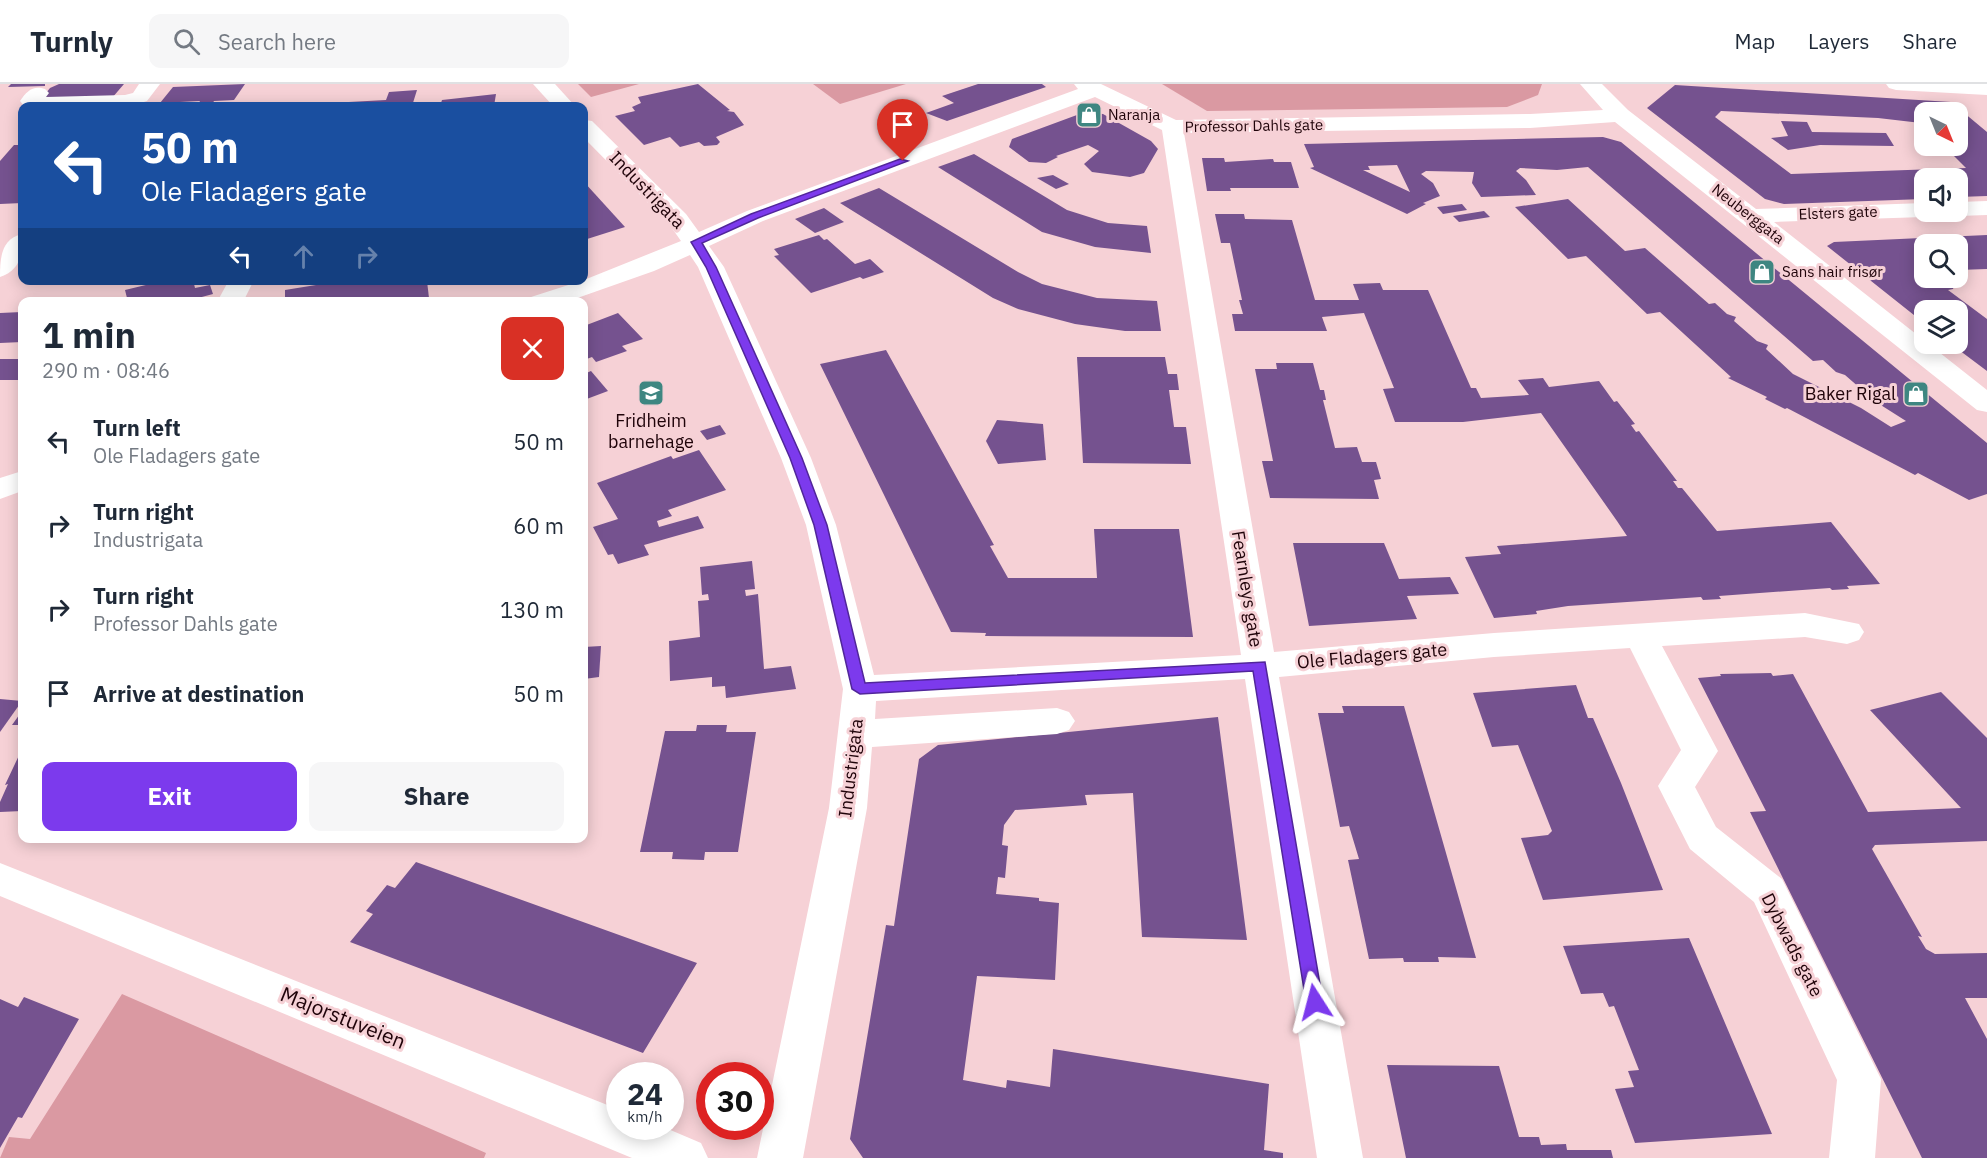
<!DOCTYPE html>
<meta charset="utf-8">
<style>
:root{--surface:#fff;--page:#f6f6f7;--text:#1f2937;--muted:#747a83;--line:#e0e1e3;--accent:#7c3aed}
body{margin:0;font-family:"IBM Plex Sans",sans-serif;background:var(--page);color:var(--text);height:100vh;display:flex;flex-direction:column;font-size:22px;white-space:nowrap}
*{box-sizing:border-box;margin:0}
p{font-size:20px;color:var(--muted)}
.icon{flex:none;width:33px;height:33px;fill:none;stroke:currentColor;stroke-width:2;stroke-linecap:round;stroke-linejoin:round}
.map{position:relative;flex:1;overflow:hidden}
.side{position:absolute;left:18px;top:213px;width:570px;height:546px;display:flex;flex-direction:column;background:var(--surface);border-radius:12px;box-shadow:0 3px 15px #0003}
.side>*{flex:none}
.hud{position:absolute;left:18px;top:18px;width:570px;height:183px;border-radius:12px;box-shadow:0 3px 15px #0003;background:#1a4fa0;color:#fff;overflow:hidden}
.needle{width:39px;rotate:137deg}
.controls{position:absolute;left:1914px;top:18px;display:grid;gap:12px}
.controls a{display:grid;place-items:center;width:54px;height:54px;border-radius:12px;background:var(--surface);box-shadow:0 3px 15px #0003;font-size:30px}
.speed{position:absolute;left:606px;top:978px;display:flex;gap:12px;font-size:30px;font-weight:700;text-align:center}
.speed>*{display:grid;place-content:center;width:78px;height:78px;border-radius:50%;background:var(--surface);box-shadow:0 3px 15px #0003;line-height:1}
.speed small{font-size:15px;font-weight:400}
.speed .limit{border:9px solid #d22;background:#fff;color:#111}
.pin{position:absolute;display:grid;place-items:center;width:51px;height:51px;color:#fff;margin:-62px -26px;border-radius:50% 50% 50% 0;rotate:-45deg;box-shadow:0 0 6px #0007}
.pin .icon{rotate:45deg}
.me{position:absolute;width:66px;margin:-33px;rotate:351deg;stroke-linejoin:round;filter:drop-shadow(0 0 4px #0008)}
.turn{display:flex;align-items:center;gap:21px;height:126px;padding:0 24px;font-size:27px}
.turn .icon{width:78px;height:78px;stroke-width:2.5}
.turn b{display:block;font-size:42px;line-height:51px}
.lanes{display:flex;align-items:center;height:57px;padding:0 24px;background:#0003;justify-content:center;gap:30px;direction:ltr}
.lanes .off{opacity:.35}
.round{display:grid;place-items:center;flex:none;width:63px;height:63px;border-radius:12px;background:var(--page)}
.headline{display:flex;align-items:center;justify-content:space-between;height:102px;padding:0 24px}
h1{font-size:36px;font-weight:700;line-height:45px}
.cta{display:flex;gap:12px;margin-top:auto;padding:12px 24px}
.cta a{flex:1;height:69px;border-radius:12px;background:var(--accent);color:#fff;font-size:24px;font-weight:700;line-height:69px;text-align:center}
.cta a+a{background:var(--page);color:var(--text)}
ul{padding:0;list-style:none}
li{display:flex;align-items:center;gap:18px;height:84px;padding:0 24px}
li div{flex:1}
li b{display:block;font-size:22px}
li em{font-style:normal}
header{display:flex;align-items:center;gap:36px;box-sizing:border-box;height:84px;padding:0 30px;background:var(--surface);border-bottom:2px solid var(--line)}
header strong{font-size:28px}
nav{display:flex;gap:33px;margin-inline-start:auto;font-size:21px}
.search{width:420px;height:54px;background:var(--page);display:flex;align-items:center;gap:15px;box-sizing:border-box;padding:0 21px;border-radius:12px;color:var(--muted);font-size:22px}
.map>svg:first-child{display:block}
</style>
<header>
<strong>Turnly</strong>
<div class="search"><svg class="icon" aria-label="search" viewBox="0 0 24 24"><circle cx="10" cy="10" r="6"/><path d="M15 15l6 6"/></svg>Search here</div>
<nav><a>Map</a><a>Layers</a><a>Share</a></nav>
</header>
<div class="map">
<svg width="1987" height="1074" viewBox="0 0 1987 1074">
<rect width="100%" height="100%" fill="#f6d1d6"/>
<!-- green -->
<g fill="#da99a2">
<polygon points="578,0 639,0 591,13"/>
<polygon points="813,0 906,0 840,20"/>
<polygon points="1162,0 1542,0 1538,11 1507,23 1207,27"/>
<polygon points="122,910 486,1069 484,1074 0,1074 9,1053 30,1055"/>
</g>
<!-- building -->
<g fill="#75528f" fill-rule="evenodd">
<polygon points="11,0 45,0 45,2 8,3"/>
<polygon points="59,0 124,0 112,14 40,17 50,4"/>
<polygon points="245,0 234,16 214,17 211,22 197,22 200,17 160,19 173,3"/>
<polygon points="698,0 730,26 727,27 734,28 744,41 716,53 720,58 717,61 704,62 699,58 680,63 670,53 644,61 615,32 635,27 632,23 641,19 638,13"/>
<polygon points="978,0 1042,0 1046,3 947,37 926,29 954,19 942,12"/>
<path d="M1675,1l276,17 36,30v64l-29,1v-19h-34v21l-140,5 -19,-5 -118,-91zM1721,27l157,7 43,5 3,4v-15h34v34h-14l22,22 -175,6 -76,-57z"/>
<polygon points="417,6 412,22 329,22 330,19 386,16 389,8"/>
<polygon points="496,10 494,22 440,22 442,16"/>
<polygon points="1085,28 1103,30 1151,57 1158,65 1144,89 1130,93 1092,88 1084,80 1099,67 1088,61 1056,72 1058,73 1046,79 1029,78 1009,63 1012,55"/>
<polygon points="1781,37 1807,38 1812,48 1886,49 1894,62 1820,61 1788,66 1771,54 1788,52"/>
<path d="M1603,53l18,5 366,301v51l-18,6 -51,-27 -3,2 -128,-67 -2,1 -20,-10 2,-2 -39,-19 3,-1 -71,-65 -13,2 -61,-58 -18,3 -53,-52 53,-8 57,52 20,-3 64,56 6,-1 12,11 9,3 -2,4 23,20 11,4 -2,4 27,25 68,34 30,19 15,-6 -30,-19 -31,-27 -9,-3 -13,-12 -10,1 -225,-194 -31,3 -37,-2 -4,3 10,9 10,15 -55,2 -9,-14 2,-11 -48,-1 -5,3 12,9 7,13 -17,7 3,1 -19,10 -97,-46 4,-1 -10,-23zM1397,81l13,27 -47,-22h7l-2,-4z"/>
<polygon points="14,61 22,61 22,119 0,120 0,77"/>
<polygon points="974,70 1067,126 1108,139 1147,142 1151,169 1095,163 1042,148 938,83"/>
<polygon points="1202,74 1224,74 1225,78 1273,75 1274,78 1291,78 1299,104 1230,104 1231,107 1207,107"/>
<polygon points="1053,91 1069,100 1056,105 1037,94"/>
<polygon points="584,98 625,143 584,156"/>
<polygon points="879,104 1018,188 1042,200 1097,214 1157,217 1161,247 1125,247 1075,240 1018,225 993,214 840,119"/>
<polygon points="1462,120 1467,126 1443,130 1437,123"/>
<polygon points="824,124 844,138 815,149 795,135"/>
<polygon points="1484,127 1490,133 1459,138 1453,132"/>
<polygon points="1215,130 1244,130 1245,135 1292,136 1315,216 1359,216 1353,200 1380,199 1383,206 1428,206 1471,304 1476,304 1481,314 1529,311 1518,296 1543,294 1549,303 1599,297 1614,318 1617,317 1635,340 1631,341 1636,348 1639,347 1677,397 1673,397 1678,404 1682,404 1717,447 1831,438 1880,500 1847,502 1849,505 1832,506 1830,504 1719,512 1721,515 1703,516 1701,513 1568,522 1536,527 1537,530 1494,534 1465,473 1501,470 1497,462 1627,452 1617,437 1541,329 1463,338 1395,338 1383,305 1394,304 1364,229 1322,233 1327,247 1235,247 1232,230 1243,230 1239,216 1242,216 1230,159 1221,159"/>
<polygon points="819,151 824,156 827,155 855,180 870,175 884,188 863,195 860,193 811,209 774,172 779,171 774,165"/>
<polygon points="1987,151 1987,185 1958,186 1958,160 1924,160 1924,182 1917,183 1924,188 1924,194 1954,202 1953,205 1948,206 1987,235 1987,287 1951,260 1958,260 1958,226 1924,226 1924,239 1827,162 1834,158"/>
<polygon points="149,196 193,196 195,204 210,201 213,210 183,218 128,218 125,206 150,200"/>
<polygon points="347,196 427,197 429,214 407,218 285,218 285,206"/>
<polygon points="22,228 22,258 0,259 0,229"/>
<polygon points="618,229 643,255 622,262 627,267 596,278 592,273 584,276 584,242"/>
<polygon points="886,266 994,461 990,462 1008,494 1097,494 1094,445 1179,445 1193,553 985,552 986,549 951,548 820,280"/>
<polygon points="1077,273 1165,273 1168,290 1177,290 1179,306 1169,306 1174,343 1186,343 1191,380 1083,379"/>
<rect x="0" y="275" width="22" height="21"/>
<polygon points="1276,279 1313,279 1320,306 1324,306 1326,316 1323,316 1335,364 1357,363 1362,378 1376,378 1381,395 1374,396 1379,415 1270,414 1262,377 1273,377 1255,285 1277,285"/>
<polygon points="591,287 608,307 584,316 584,290"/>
<polygon points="997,336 1043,340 1046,376 998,380 986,357"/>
<polygon points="720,341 726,350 707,356 700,347"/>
<polygon points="699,366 726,406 668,426 672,432 657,437 659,443 698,432 704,444 644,461 649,471 618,480 613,470 608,471 593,443 618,435 597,399 671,372 673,375"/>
<polygon points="1293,459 1384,459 1399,495 1450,493 1459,510 1407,512 1417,535 1309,542"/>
<polygon points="752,477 755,505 745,506 746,512 758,510 764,585 791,582 796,605 726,614 725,602 712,603 712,593 670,597 669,557 700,553 698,517 709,516 708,510 702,511 700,483"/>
<polygon points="601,562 599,593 584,595 584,563"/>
<polygon points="1771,589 1773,592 1793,590 1868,728 1961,724 1870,626 1941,608 1987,654 1987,757 1875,761 1872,765 1922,853 1918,852 1926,865 1935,870 1987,869 1987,914 1965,914 1987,955 1987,1074 1922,1074 1750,728 1766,727 1698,594 1721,592 1720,590"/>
<polygon points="1576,601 1588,634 1593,634 1621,699 1663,806 1543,816 1521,754 1548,751 1552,747 1518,661 1492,663 1473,609"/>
<polygon points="0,615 22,617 0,648"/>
<polygon points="1342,622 1404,622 1476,874 1438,873 1439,878 1404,878 1403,874 1369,875 1348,776 1359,775 1349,742 1340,743 1318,629 1344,629"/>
<polygon points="22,627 22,641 12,641"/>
<polygon points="1218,633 1247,856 1142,853 1133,709 1085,711 1087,721 1015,726 1004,741 1002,761 1008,762 1005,794 998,793 996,810 1039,814 1039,817 1059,819 1055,896 977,892 963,996 1006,1004 1007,996 1050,1003 1053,965 1269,1000 1264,1066 1283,1069 1283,1074 863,1074 850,1055 886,841 894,842 919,675 938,661"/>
<polygon points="697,641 727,641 726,648 756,648 738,768 705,768 704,776 672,775 673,768 640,768 665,647 696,647"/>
<polygon points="22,665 22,727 0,728 0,718 8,700 5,701"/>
<polygon points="416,778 697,879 643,969 350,858 373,830 366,827 387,801 395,804"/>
<polygon points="1689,854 1772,1050 1635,1059 1615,1005 1634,1003 1628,987 1639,986 1614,922 1609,923 1603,909 1581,910 1563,862"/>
<polygon points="24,913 79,935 22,1034 18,1033 0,1064 0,915 18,923"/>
<polygon points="1387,981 1499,982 1519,1053 1539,1053 1541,1061 1566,1060 1567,1066 1611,1066 1613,1074 1406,1074"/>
</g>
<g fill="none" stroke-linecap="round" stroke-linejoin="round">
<!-- minor -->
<g fill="#fff" fill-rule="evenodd">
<path d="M139,0h21l-13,17 -16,5h-107l-4,-5c7,-10 13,-16 25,-12l4,4 -3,4 79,-2 8,-2z"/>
<polygon points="533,0 555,0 575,22 553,22"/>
<path d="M1074,0h27l75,36 354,-6 73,-4 -23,-26h22l26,26 128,99 168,-6v9h11l-11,5 -150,5 213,168v22l-10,-2 -362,-288 -85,6 -346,5 90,519 220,-19 311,-20 54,11 5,8 -5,8 -12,4 -42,-7 -143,9 56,105 -23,36 21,40 66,52 92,186 7,14 -6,79h-46l8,-78 -83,-178 -64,-53 -32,-63 23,-36 -51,-102 -136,9 -215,20 84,481h-46l-72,-479 -369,22 -1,18 182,-11 12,4 6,9 -6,9 -12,4 -185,13 -5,61 -64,350h-46l72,-350 14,-119 -37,-164 -25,-67 -83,-191 -8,-12 -36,16 -88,31h-39l4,-5 53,-17 97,-39 -12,-17 -85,-86v-18l8,1 94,93 13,18 48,-21 331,-122zM1095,13l67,33 79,525 -367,20 -38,-150 -25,-67 -87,-191 -15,-21 54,-25z"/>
<polygon points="1886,0 1987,0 1987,11 1896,6 1889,4"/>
<polygon points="1987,117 1987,131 1958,132 1948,128 1958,128 1958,118"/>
<path d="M22,150c2,18 -2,37 -22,43 0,-19 1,-38 22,-43z"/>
<polygon points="229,196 254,196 243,218 217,218"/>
<polygon points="22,387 22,407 0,415 0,394"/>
<polygon points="0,779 620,1026 620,1042 661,1042 701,1059 708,1074 632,1074 0,812"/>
</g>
</g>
<!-- route -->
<polygon fill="#7c3aed" stroke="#51269a" stroke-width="1.5" points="900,75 908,77 758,134 702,159 716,183 802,374 827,441 865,599 1265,578 1323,918 1321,923 1315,925 1309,923 1306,918 1253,587 860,610 852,605 814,441 790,374 706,183 691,158 751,130"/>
<!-- icons -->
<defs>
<g id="shop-square" transform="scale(1.35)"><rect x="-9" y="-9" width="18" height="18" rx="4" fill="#3e8681" stroke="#f6d1d6"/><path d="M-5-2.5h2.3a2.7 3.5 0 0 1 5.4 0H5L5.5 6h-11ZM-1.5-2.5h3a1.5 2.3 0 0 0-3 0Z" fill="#fff"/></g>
<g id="school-square" transform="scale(1.35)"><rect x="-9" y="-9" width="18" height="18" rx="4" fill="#3e8681" stroke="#f6d1d6"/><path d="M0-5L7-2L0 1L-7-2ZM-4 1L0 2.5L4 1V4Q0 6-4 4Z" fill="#fff"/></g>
</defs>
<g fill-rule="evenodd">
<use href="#shop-square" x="1089" y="31"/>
<use href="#shop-square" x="1762" y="188"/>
<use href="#school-square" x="651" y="309"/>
<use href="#shop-square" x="1916" y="310"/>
</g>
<g text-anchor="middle" stroke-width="6" stroke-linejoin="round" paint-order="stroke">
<!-- far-poi labels -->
<g font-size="15" fill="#1f0309" stroke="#f6d1d6" text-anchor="start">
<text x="1108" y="36">Naranja</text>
<text x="1782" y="193">Sans hair frisør</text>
</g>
<!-- far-street labels -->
<g font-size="15" fill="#1f0309" stroke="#f6d1d6">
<text transform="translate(1254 42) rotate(-1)" y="5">Professor Dahls gate</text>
<text transform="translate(1838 129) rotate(-2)" y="5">Elsters gate</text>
<text transform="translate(1748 130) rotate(38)" y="5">Neuberggata</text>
</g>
<!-- street labels -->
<g font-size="18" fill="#1f0309" stroke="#f6d1d6">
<text transform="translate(647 106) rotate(46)" y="6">Industrigata</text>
<text transform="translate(1247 505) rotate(81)" y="6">Fearnleys gate</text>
<text transform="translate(1372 572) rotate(-5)" y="6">Ole Fladagers gate</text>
<text transform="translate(851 684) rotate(-83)" y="6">Industrigata</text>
<text transform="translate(1792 861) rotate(63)" y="6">Dybwads gate</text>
</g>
<!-- poi labels -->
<g font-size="18" fill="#1f0309" stroke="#f6d1d6" text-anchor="end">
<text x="1896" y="316">Baker Rigal</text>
<text x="651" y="343" text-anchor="middle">Fridheim<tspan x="651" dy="21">barnehage</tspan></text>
</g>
<!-- near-street labels -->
<g font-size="21" fill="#1f0309" stroke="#f6d1d6">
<text transform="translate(343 934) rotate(22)" y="7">Majorstuveien</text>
</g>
</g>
</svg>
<div class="controls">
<a><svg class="needle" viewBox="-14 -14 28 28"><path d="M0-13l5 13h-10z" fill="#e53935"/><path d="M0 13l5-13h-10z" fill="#747a83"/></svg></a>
<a><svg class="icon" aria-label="sound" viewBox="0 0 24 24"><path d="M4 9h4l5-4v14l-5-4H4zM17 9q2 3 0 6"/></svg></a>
<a><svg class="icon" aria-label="search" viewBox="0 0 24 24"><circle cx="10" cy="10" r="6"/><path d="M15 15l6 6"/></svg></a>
<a><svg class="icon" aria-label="layers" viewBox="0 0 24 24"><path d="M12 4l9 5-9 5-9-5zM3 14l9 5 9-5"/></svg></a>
</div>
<div class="speed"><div>24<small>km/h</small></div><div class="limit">30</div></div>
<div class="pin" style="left:903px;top:77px;background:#d93025"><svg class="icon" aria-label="arrive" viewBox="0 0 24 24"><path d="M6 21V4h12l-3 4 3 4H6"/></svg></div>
<svg class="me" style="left:1315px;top:918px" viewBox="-20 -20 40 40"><path d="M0-17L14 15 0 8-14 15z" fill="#7c3aed" stroke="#fff" stroke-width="4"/></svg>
<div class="hud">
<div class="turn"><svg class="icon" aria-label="left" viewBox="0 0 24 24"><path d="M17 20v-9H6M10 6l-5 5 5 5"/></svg><div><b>50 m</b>Ole Fladagers gate</div></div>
<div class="lanes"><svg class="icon" aria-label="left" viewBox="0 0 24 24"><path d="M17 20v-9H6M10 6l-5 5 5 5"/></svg><svg class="icon off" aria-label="ahead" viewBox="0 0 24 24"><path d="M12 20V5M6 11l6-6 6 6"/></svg><svg class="icon off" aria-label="right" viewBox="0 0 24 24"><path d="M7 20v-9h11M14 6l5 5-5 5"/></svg></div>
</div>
<section class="side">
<div class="headline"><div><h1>1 min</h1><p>290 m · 08:46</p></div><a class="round" style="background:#d93025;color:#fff"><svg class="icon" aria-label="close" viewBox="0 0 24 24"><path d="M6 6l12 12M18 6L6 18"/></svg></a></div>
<ul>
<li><svg class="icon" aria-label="left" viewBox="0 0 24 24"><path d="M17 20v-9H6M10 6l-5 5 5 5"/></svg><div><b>Turn left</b><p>Ole Fladagers gate</p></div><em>50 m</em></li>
<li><svg class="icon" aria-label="right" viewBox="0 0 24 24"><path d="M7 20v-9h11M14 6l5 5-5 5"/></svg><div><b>Turn right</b><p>Industrigata</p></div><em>60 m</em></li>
<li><svg class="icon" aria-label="right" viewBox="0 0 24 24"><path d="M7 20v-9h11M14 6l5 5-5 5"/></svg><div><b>Turn right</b><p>Professor Dahls gate</p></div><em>130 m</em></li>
<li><svg class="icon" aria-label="arrive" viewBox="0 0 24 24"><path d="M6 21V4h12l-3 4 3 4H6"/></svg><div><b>Arrive at destination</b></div><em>50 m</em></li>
</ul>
<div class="cta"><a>Exit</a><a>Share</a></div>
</section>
</div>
